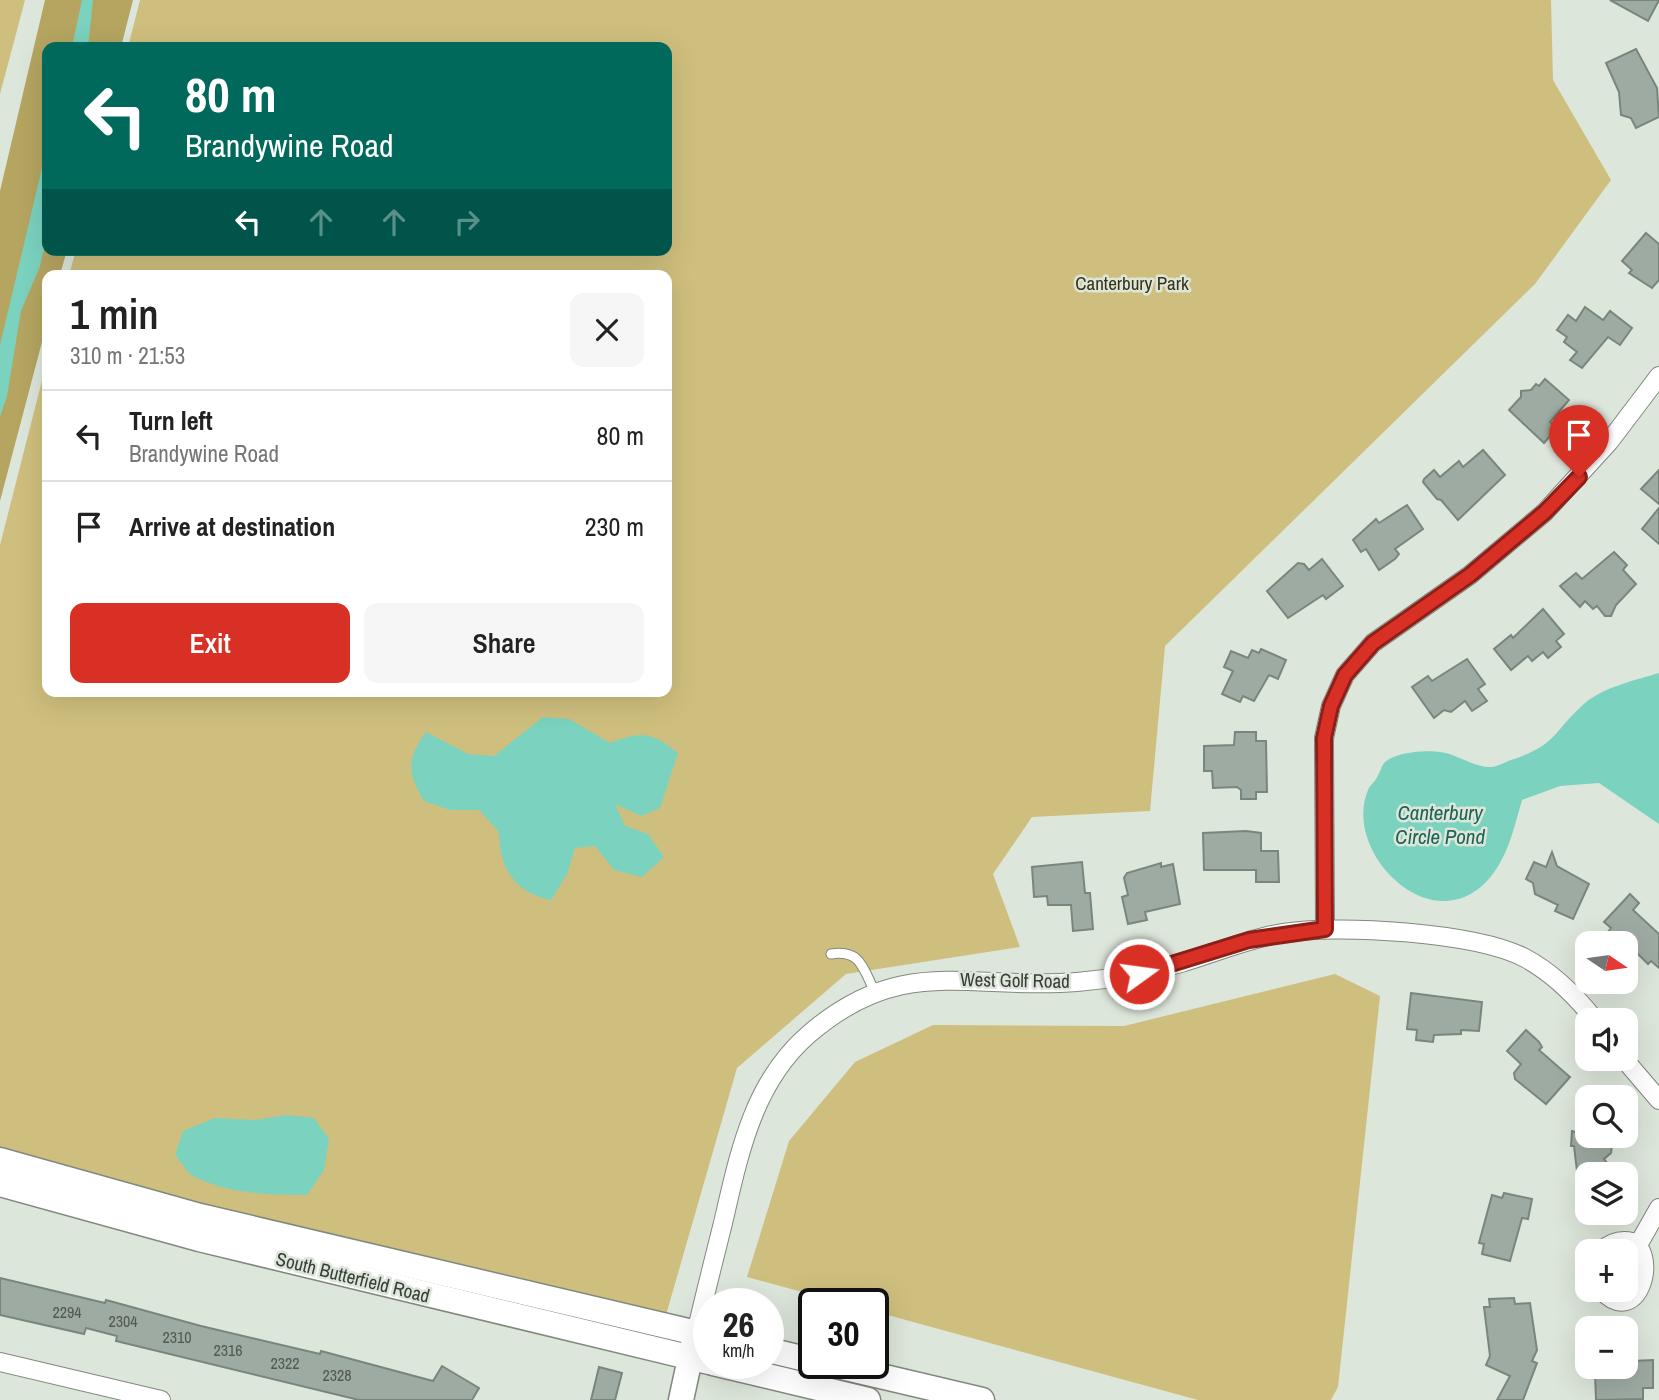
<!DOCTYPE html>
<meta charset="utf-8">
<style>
:root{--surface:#fff;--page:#f6f6f6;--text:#222;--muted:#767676;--line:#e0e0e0;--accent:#d93025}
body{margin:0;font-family:"Archivo Narrow",sans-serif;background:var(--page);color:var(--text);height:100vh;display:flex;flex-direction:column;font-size:26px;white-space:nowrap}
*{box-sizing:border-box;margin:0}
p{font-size:23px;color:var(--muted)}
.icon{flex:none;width:38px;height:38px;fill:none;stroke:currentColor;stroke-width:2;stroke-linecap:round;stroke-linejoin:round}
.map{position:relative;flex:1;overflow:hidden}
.sheet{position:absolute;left:42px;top:270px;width:630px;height:427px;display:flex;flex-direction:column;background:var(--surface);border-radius:14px;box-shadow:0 7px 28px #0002}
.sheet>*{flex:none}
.banner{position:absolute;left:42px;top:42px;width:630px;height:214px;border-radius:14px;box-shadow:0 7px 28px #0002;background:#00695c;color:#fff;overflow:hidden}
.needle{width:46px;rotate:103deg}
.buttons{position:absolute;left:1575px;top:931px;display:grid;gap:14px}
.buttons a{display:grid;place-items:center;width:63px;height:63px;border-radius:14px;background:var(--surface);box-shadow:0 7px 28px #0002;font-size:35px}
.speed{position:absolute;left:693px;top:1288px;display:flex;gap:14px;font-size:35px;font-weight:700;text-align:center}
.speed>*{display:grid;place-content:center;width:91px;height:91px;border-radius:50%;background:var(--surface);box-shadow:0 7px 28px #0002;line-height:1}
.speed small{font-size:18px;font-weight:400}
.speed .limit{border:4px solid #111;border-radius:10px;background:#fff;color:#111}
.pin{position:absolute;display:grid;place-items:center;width:60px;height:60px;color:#fff;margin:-72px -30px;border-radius:50% 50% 50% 0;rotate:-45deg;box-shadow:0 0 7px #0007}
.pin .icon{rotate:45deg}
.me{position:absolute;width:77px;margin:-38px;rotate:76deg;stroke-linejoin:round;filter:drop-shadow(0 0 5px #0008)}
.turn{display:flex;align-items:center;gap:24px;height:147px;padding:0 28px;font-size:32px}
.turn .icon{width:91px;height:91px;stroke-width:2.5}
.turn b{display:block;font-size:49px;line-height:60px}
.lanes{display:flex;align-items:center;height:66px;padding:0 28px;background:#0003;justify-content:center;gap:35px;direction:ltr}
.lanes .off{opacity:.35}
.round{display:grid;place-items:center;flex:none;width:74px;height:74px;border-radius:14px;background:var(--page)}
.overview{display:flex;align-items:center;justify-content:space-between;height:119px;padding:0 28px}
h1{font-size:42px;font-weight:600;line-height:52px}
.action{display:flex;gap:14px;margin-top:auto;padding:14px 28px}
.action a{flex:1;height:80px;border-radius:14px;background:var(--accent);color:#fff;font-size:28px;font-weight:600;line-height:80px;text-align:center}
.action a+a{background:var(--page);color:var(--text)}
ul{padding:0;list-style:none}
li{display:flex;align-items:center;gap:21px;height:91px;padding:0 28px;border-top:2px solid var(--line)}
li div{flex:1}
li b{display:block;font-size:26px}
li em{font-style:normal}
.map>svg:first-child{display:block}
</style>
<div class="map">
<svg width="1659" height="1400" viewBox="0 0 1659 1400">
<rect width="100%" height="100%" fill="#dde6da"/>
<!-- green -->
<g fill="#cfbf7e">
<polygon points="0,0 25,0 0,94"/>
<polygon points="140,0 1551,0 1553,80 1611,180 1535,284 1165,646 1150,811 1032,817 993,874 1020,947 846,974 737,1068 666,1315 0,1170 0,545 47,361 47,691 667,691 667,275 69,275 76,250 667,250 667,47 128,47"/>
<polygon points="1335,974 1380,996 1338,1387 1331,1400 1198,1400 873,1311 873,1304 846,1304 747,1277 789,1141 855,1062 933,1025 1124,1026"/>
</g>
<!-- forest -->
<polygon fill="#b5a561" points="45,0 133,0 121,47 47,47 47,250 67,250 60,275 47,275 47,323 0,501 0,191"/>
<!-- water -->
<g fill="#7bd2be">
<polygon points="82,0 93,0 88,47 72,47"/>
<polygon points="47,147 47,235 40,266 21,311 7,396 0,417 0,345"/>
<path d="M1659,673v151l-60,-41 -39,3 -38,14c-8,28 -15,61 -36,82 -56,58 -144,-30 -118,-92 2,-5 7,-8 9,-13 3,-4 4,-10 7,-14 11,-11 42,-13 56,-11 17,2 35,16 51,15 6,0 14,-5 20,-7 48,-16 41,-28 74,-57 19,-16 51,-23 74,-30z"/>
<path d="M543,717l26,2 41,24c31,-12 42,-11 68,10l-18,55 -19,8 -26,-12 10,22 23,8 16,23 -22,20 -28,-7 -19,-24 -20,2 -8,26 -16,26c-36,-7 -52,-32 -52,-68l-20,-22h-29l-26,-9c-17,-29 -18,-41 2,-69l42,22 26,2z"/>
<path d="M287,1115l27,3 15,21 -5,31 -17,25c-37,0 -80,-1 -114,-19 -7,-4 -12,-15 -18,-21l8,-24 32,-13 40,2z"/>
</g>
<!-- building -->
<g fill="#9eaba2" stroke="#79867e" stroke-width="2">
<polygon points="1610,0 1659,0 1648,21"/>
<polygon points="1636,49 1657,88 1659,117 1636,128 1631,118 1621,115 1619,92 1606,63"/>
<polygon points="1646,233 1659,244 1659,280 1652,288 1629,273 1632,270 1622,261"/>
<polygon points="1585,307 1603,320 1610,311 1632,328 1620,345 1608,337 1582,368 1570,360 1577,352 1564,342 1567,337 1557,330 1568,315 1576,321"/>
<polygon points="1545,379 1569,400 1550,422 1558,427 1544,443 1509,410 1521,397 1521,391 1531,390 1536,384 1539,386"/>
<polygon points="1483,450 1505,475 1458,520 1441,500 1437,499 1423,482 1424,479 1434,470 1440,477 1459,461 1463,467"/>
<polygon points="1659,470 1659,504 1641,489"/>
<polygon points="1407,505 1423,529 1395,549 1399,554 1395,559 1379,570 1366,549 1361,552 1353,540 1376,519 1379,523"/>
<polygon points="1659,508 1659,544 1642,529"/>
<polygon points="1614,552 1627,565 1623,570 1636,584 1616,605 1611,616 1605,616 1597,606 1593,609 1585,601 1580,607 1560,586 1576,573 1582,579"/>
<polygon points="1322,559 1343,586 1326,599 1323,595 1288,618 1267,591 1298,563 1304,564 1309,570"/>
<polygon points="1543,609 1564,634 1556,641 1561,647 1548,658 1543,652 1532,661 1528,656 1511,670 1494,649 1511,635 1513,638"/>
<polygon points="1261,649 1286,660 1278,679 1269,675 1254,701 1243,696 1240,702 1222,694 1233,671 1224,667 1231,651 1248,658 1252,650 1259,653"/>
<polygon points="1467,659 1485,684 1478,689 1487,701 1472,711 1465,701 1451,712 1444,710 1434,718 1412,687 1428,676 1432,681"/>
<polygon points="1235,732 1256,732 1256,741 1266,741 1267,792 1256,792 1256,799 1241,799 1241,790 1237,787 1213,788 1212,771 1204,771 1204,746 1234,745"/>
<polygon points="1246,831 1261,833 1261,851 1278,851 1279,882 1256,882 1256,870 1204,870 1203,833"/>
<polygon points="1552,852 1557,866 1589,884 1573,919 1555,911 1558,905 1535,894 1533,883 1526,879 1534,862 1546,867"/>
<polygon points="1082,862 1085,893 1090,893 1093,929 1073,931 1071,905 1048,905 1047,896 1034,897 1032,867"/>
<polygon points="1161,863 1161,867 1173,864 1180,904 1145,912 1147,920 1128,924 1122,897 1128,895 1124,878 1127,873"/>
<polygon points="1630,894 1639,903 1633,910 1659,934 1659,968 1651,961 1648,964 1638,954 1635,958 1626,950 1626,943 1619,943 1607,933 1611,928 1604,922"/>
<polygon points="1411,993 1482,1002 1479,1031 1461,1030 1461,1034 1434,1035 1433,1042 1416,1040 1417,1030 1407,1029"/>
<polygon points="1526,1030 1539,1042 1542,1047 1539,1050 1570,1077 1546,1104 1515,1079 1514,1073 1521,1064 1507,1051"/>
<polygon points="1572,1131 1587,1136 1613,1136 1611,1153 1604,1159 1616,1174 1589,1174 1577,1171 1574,1146 1571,1146"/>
<polygon points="1504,1193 1532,1199 1528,1219 1522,1218 1510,1261 1482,1254 1484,1244 1479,1243 1492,1195 1502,1198"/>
<polygon points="0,1278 105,1303 106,1300 201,1326 320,1354 321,1351 433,1381 442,1366 479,1388 472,1400 359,1400 116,1341 117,1336 86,1328 84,1334 0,1315"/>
<polygon points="1514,1298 1515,1304 1530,1303 1537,1350 1532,1361 1537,1363 1523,1400 1497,1400 1510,1376 1486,1365 1490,1356 1484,1307 1490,1307 1489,1299"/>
<polygon points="1653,1360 1653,1388 1643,1388 1643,1399 1596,1400 1595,1373 1632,1372 1632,1361"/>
<polygon points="599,1367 622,1373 615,1400 591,1400"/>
</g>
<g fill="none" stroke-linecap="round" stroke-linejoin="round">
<!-- lane casing -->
<g stroke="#81897e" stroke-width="11">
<path id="lane" d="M831,954c30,-5 32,15 44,38"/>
</g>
<!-- street casing -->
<g stroke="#81897e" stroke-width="20">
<g id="street">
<polyline points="1325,929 1324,738 1331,706 1345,675 1373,643 1470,575 1545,512 1609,442 1659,376"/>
<polyline points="1624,1059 1659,1100"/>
<polyline points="1638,1245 1659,1208"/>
<path d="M1601,1290c37,40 58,-35 31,-48 -12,-3 -22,1 -31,9"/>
<path d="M694,1342c9,-40 19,-79 29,-119 16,-69 30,-141 86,-189 94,-81 161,-43 268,-52 35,-3 70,-9 104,-19 34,-10 66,-24 101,-30 56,-9 193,-1 243,25 28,15 50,37 70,62"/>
<polyline points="0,1362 161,1400"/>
</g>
</g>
<!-- secondary casing -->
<g stroke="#81897e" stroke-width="27">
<g id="secondary">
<polyline points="0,1160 200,1216 709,1336"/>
<polyline points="0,1184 199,1239 709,1362"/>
<polyline points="768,1350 814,1361"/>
<polyline points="713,1363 868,1400"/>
<polyline points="825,1363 982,1400"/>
<polyline points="681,1400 693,1345"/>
</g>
</g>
<!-- lane -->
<use href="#lane" stroke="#fff" stroke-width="9"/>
<!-- street -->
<use href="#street" stroke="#fff" stroke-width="18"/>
<!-- secondary -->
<use href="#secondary" stroke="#fff" stroke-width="24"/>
</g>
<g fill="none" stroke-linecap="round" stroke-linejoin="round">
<!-- route casing -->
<g stroke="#8d1f18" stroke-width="18">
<polyline id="route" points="1139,974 1249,940 1325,929 1324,738 1331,706 1345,675 1373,643 1470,575 1545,512 1579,477"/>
</g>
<!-- route -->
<use href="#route" stroke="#d93025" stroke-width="12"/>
</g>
<g text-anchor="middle" stroke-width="5" stroke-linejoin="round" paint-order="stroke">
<!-- number labels -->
<g font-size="16" fill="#525852">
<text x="67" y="1318">2294</text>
<text x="123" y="1327">2304</text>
<text x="177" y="1343">2310</text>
<text x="228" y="1356">2316</text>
<text x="285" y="1369">2322</text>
<text x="337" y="1381">2328</text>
</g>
<!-- park labels -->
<g font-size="19" fill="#393213" stroke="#dde6da">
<text x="1132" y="290">Canterbury Park</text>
</g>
<!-- street labels -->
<g font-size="19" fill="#393d38" stroke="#dde6da">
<text transform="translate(1015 980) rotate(1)" y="7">West Golf Road</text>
<text transform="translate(353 1277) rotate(14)" y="7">South Butterfield Road</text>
</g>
<!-- water labels -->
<g font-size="21" font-style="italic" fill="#1e6355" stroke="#dde6da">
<text x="1440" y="820">Canterbury<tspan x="1440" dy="24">Circle Pond</tspan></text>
</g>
</g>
</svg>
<div class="buttons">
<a><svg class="needle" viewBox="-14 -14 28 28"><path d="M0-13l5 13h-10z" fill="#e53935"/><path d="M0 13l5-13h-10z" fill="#767676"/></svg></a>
<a><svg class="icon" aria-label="sound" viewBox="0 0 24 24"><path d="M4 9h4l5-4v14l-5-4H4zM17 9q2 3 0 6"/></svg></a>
<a><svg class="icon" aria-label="search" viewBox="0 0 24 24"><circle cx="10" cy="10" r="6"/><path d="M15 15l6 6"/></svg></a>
<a><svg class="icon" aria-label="layers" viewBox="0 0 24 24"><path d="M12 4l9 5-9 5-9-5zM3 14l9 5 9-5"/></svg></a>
<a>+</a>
<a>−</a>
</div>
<div class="speed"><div>26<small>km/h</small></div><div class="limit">30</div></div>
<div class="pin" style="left:1579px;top:477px;background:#d93025"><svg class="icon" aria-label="arrive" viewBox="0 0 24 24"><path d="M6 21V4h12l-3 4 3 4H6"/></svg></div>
<svg class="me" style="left:1139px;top:974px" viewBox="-20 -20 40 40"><circle r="17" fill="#d93025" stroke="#fff" stroke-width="3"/><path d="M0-11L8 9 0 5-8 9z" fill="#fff"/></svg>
<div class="banner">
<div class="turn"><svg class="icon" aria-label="left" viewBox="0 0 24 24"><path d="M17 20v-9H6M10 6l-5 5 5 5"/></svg><div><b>80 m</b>Brandywine Road</div></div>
<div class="lanes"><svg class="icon" aria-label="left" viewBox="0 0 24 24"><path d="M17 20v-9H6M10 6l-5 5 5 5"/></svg><svg class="icon off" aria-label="ahead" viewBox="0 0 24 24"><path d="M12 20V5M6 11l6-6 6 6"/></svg><svg class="icon off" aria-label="ahead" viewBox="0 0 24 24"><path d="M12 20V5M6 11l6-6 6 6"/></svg><svg class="icon off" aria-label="right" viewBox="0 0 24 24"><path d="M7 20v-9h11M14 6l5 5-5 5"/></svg></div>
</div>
<section class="sheet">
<div class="overview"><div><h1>1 min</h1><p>310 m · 21:53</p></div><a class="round"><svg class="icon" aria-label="close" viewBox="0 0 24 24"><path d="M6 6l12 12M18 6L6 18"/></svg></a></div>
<ul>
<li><svg class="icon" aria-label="left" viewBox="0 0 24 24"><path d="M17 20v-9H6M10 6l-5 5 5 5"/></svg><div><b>Turn left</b><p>Brandywine Road</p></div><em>80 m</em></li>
<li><svg class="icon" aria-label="arrive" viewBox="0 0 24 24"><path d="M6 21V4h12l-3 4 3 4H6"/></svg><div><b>Arrive at destination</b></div><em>230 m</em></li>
</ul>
<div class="action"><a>Exit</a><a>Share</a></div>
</section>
</div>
